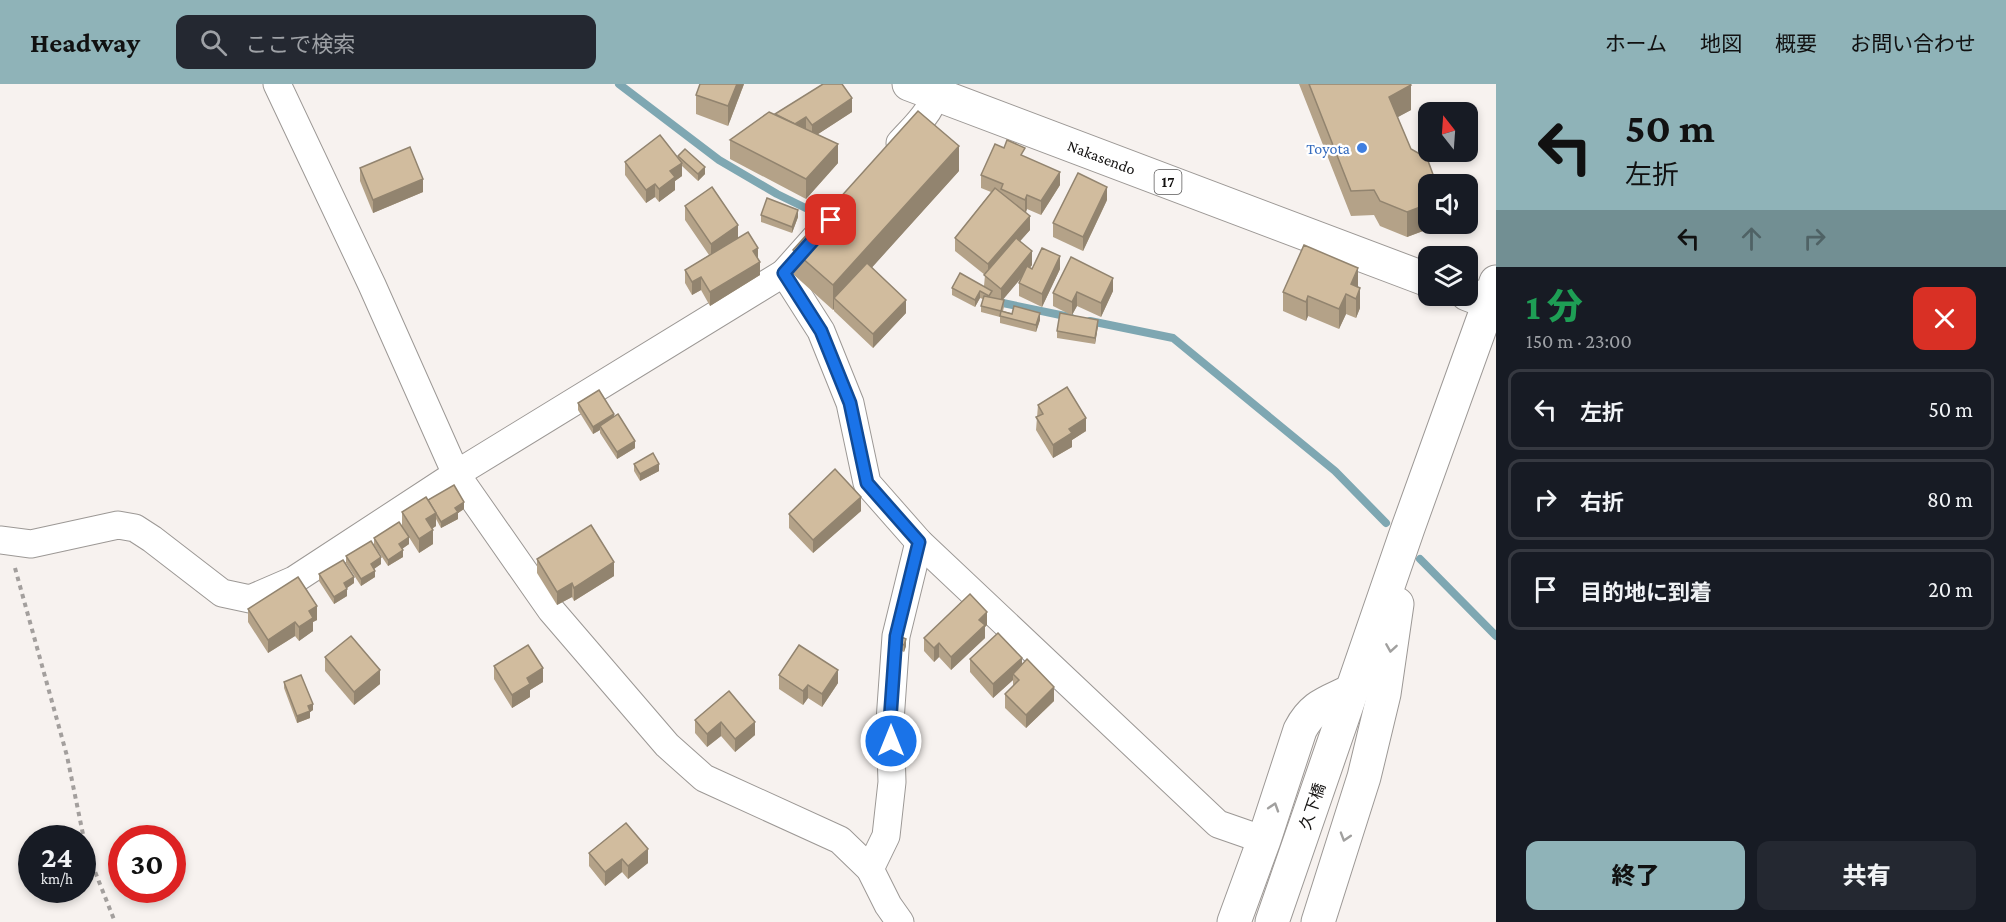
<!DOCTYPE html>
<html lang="ja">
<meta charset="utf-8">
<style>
:root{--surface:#171b24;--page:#242831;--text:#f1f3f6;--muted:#9ea1a6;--line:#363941;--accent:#8fb3b8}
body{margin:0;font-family:"Crimson Pro","Noto Sans JP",serif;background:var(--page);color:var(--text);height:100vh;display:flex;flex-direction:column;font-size:22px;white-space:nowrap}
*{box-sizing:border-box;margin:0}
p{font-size:20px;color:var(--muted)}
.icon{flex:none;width:33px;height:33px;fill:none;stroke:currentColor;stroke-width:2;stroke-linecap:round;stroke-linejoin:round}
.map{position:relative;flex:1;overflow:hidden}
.side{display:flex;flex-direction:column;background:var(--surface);width:510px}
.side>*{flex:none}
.guide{background:#8fb3b8;color:#111;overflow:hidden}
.needle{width:39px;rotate:343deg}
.tools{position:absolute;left:1418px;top:18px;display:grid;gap:12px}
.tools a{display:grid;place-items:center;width:60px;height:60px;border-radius:12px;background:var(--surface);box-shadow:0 3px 9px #0003;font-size:30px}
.speed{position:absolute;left:18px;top:741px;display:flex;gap:12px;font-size:30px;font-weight:700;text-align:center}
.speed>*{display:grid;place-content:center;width:78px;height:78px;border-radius:50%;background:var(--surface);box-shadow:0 3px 9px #0003;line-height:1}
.speed small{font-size:15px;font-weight:400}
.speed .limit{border:9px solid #d22;background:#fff;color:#111}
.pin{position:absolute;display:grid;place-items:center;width:51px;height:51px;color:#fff;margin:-26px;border-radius:12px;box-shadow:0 3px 9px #0006}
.me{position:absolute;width:66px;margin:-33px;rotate:0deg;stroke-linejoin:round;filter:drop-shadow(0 0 4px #0008)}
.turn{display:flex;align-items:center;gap:21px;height:126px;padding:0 30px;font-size:27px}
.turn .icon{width:78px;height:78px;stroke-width:2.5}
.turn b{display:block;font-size:42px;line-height:51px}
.lanes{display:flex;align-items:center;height:57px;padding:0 30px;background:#0003;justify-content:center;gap:30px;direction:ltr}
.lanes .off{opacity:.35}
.round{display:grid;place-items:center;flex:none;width:63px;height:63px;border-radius:12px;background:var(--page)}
.headline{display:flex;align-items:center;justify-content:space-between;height:102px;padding:0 30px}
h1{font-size:36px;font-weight:800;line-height:45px;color:#1e9e55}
.primary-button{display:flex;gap:12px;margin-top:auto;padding:12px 30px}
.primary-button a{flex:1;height:69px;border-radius:12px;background:var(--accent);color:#111;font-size:24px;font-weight:800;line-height:69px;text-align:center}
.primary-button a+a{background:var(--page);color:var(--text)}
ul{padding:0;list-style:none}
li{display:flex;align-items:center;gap:18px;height:81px;margin:0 12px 9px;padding:0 18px;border:3px solid var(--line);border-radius:12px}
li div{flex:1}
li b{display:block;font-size:22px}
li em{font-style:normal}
header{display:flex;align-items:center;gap:36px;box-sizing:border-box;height:84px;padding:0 30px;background:var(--accent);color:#111}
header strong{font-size:28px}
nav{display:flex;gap:33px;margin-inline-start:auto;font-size:21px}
.search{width:420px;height:54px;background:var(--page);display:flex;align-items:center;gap:15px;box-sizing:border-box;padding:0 21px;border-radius:12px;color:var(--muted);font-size:22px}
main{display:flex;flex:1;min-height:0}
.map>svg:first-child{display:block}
</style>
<header>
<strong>Headway</strong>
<div class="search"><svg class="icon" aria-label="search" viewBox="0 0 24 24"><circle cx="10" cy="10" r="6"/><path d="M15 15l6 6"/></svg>ここで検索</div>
<nav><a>ホーム</a><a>地図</a><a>概要</a><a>お問い合わせ</a></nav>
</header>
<main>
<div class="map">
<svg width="1496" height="838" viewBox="0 0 1496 838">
<rect width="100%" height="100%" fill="#f7f2ef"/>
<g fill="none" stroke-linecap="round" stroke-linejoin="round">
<!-- stream -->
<g stroke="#7ea7b2" stroke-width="8">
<polyline points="619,0 719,76 777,110 824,133"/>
<polyline points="998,218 1070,233"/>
<polyline points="1090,237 1173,254 1335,387 1386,439"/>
<polyline points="1420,475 1496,552"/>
</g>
<!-- minor casing -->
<g stroke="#9c9895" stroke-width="29">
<g id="minor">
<polyline points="277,0 372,201 456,390 551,526 667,661 704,694 840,756 870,785 888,821 900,838"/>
<path d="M900,59c15,-17 37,-35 36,-59"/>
<polyline points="784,189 821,247 850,319 867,399 919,458 1218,740 1264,756"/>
<polyline points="0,456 31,460 118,441 135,444 152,455 222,509 250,515 294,496 456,390 784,189 817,152"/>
<polyline points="870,785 886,752 892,698 890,637 896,552 919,458"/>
</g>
</g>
<!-- tertiary casing -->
<g stroke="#9c9895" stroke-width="35">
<polyline id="tertiary" points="1489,219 1496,198"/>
</g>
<!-- secondary casing -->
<g stroke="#9c9895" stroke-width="35">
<g id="secondary">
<path d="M1234,838l30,-82 36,-110c13,-25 27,-27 51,-39"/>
<polyline points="1272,838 1408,444 1489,219"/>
<polyline points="1318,838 1364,693 1384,610 1397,520"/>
</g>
</g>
<!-- trunk casing -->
<g stroke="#9c9895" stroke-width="35">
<g id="trunk">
<path id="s1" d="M909,0l519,196"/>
<polyline points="1467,210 1496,221"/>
</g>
</g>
<!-- path -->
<polyline stroke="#a39f9d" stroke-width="4" stroke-dasharray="4.5 4.5" stroke-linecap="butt" points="15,484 67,672 86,765 115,838"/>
<!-- minor -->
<use href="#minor" stroke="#fff" stroke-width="27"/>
<!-- tertiary -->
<use href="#tertiary" stroke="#fff" stroke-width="33"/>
<!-- secondary -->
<use href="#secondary" stroke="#fff" stroke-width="33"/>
<!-- trunk -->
<use href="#trunk" stroke="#fff" stroke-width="33"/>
</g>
<!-- wall -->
<g fill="#b4a288">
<polygon points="744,0 728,42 696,30 696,11"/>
<polygon points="1299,0 1410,0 1411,26 1397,33 1428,140 1430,140 1423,147 1407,153 1380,142 1374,131 1351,132"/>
<polygon points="852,28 818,50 838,79 806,115 730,75 730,56 775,31"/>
<polygon points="678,72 705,90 698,97 682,82 682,92 675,97 675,106 659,118 655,113 646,119 625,91 625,78 678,74"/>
<polygon points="1025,73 1060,101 1041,131 1027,125 1026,129 1030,146 1020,157 1032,181 1030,184 1032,185 1060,185 1042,223 1019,212 1019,199 1022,193 1002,216 1004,223 1003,227 1040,236 1036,248 1000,239 1000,233 981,228 981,222 983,215 980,214 975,223 952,211 952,204 984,202 985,191 955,167 955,154 991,108 981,104 981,91"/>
<polygon points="360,84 423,108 373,129 360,97"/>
<polygon points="959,87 871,184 906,229 873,264 834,227 834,225 833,226 793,190 793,166"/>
<polygon points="1107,116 1083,167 1053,153 1053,139"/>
<polygon points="685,122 738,154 758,174 760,191 710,222 701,206 692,211 685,199 685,186 709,171 685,136"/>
<polygon points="761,131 798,133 792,149 761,138"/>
<polygon points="1358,203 1360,224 1356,234 1346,230 1339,245 1308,232 1306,237 1283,227 1283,208"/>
<polygon points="1113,207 1101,233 1077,222 1072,231 1098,242 1095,260 1057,254 1057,247 1071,231 1053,222 1053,209"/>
<polygon points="578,319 614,332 635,364 617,375 600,349 600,346 593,350 578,326"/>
<polygon points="1038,321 1086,347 1072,356 1072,363 1053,374 1036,346"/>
<polygon points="634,380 659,387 640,397 634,387"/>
<polygon points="428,417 464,425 458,429 458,435 441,444 436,435 436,442 432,445 433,460 419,469 402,442 402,428"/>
<polygon points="861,427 813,469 789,444 789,430"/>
<polygon points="374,454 409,460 402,465 403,473 388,482 374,461"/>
<polygon points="346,472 381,480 374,485 375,493 361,502 346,479"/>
<polygon points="537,475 614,492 574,517 572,513 557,521 537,489"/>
<polygon points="319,490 354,499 347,504 347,512 334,520 319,497"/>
<polygon points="248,525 317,536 313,538 313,547 299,557 295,552 268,569 248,538"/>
<polygon points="987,541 985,543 985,554 951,586 939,573 934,578 924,567 924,554"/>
<polygon points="897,558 906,562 904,568 897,565"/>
<polygon points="325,573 380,600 354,621 325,587"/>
<polygon points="970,575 1022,581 1054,617 1026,644 1005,624 1005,610 1013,603 1013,596 993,614 970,588"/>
<polygon points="494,582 543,598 530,606 530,613 512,624 494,595"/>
<polygon points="779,591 838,599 822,623 808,614 803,621 779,605"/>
<polygon points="284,598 313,626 310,628 310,634 297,639 284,604"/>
<polygon points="729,607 755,651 735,668 721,652 707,663 695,649 695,636"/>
<polygon points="589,769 648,779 628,795 622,788 605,802 589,782"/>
</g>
<!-- shaded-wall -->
<g fill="#92846f">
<polygon points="737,0 744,0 728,42 728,22"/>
<polygon points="1411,1 1411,26 1389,38 1389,13"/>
<polygon points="852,14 852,28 812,54 812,41"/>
<polygon points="806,33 806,46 793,42"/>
<polygon points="838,60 838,79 806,115 806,95"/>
<polygon points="959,62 959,87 840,219 834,214 834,225 833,226 833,201"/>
<polygon points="682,79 682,92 675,97 675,106 659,118 659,105 670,87"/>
<polygon points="705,83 705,90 698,97 698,90"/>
<polygon points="1060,88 1060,101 1041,131 1041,117"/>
<polygon points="423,95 423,108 373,129 373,116"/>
<polygon points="655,100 655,113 646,119 646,106"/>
<polygon points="1107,103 1107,116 1083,167 1083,153"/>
<polygon points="1027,111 1027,125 1025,129 1025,116"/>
<polygon points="1428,116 1428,140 1430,140 1423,147 1407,153 1407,128"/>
<polygon points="798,126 798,133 792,149 792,143"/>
<polygon points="1030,132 1030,146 988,193 988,180"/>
<polygon points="738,141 738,154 711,173 711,160"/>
<polygon points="758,164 758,177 753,167"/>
<polygon points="1032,167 1032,181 1001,218 1001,205"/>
<polygon points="1060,172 1060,185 1042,223 1042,210"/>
<polygon points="760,178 760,191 710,222 710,208"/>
<polygon points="1358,184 1358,204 1351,200"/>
<polygon points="701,193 701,206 692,211 692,198"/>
<polygon points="1113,194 1113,207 1101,233 1101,219"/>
<polygon points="1360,204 1360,224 1356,234 1356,215"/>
<polygon points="980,207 980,214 975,223 975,216"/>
<polygon points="1077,208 1077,222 1072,231 1072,218"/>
<polygon points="1346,210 1346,230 1339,245 1339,225"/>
<polygon points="1308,212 1308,232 1306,237 1306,218"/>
<polygon points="906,216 906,229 873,264 873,250"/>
<polygon points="1040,229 1040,236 1036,248 1036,241"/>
<polygon points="1098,236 1098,242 1095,260 1095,254"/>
<polygon points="614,330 614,337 600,342 600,346 593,350 593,343"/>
<polygon points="1086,334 1086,347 1072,356 1072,363 1053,374 1053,361 1069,345"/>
<polygon points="635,357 635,364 617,375 617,368"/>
<polygon points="659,380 659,387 640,397 640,390"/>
<polygon points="861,413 861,427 813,469 813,456"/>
<polygon points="464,418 464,425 458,429 458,435 441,444 441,438 455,424"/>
<polygon points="436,429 436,442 426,448 426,435"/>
<polygon points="433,446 433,460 419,469 419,455"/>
<polygon points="409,453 409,460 399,467 399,460"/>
<polygon points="403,466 403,473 388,482 388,476"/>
<polygon points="381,473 381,480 371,487 371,480"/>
<polygon points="614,478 614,492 574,517 574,504"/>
<polygon points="375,487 375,493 361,502 361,495"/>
<polygon points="354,493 354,499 344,506 344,499"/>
<polygon points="572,499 572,513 557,521 557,508"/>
<polygon points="347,505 347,512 334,520 334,513"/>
<polygon points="317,522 317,536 313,538 313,547 299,557 299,543 309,527"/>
<polygon points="987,528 987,541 985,543 985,554 951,586 951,573 979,536"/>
<polygon points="295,538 295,552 268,569 268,556"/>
<polygon points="906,555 906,562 904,568 904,561"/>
<polygon points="939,559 939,573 934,578 934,564"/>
<polygon points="1022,574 1022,588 1013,590 1013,596 993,614 993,600"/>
<polygon points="543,584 543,598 530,606 530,613 512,624 512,611 527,594"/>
<polygon points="380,586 380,600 354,621 354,608"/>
<polygon points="838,586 838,599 822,623 822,610"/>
<polygon points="808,601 808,614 803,621 803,607"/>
<polygon points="1054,603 1054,617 1026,644 1026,631"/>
<polygon points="313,620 313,626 310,628 310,634 297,639 297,632 308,622"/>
<polygon points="721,638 721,652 707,663 707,650"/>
<polygon points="755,638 755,651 735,668 735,655"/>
<polygon points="648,765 648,779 628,795 628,782"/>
<polygon points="622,775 622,788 605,802 605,788"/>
</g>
<!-- building -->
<g fill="#d1bc9e" stroke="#92846f" stroke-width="1.5">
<polygon points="700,0 737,0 728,22 696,11"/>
<polygon points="823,0 842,0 852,14 812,41 806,33 795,40 775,30"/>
<polygon points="1309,0 1410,0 1411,1 1389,13 1411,65 1427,74 1435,96 1435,100 1428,100 1428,116 1423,122 1407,128 1380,117 1374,106 1351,107"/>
<polygon points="918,27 959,62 833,201 793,166"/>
<polygon points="769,28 838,60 806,95 730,56"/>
<polygon points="660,51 682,79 670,87 675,93 659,105 655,100 646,106 625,78"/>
<polygon points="1007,56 1025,64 1021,71 1060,88 1041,117 1027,111 1025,116 1001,105 1003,100 981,91 995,60 1004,64"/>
<polygon points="410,63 423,95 373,116 360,84"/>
<polygon points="685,65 705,83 698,90 678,72"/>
<polygon points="1078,89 1107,103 1083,153 1053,139"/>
<polygon points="712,103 738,141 711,160 685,122"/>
<polygon points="995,104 1030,132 988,180 955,154"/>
<polygon points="767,114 798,126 792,143 761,131"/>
<polygon points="748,148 758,164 753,167 760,178 710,208 701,193 692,198 685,186"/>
<polygon points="1016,154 1032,167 1001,205 984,191"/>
<polygon points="1304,161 1358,184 1351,200 1360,204 1356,215 1346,210 1339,225 1308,212 1306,218 1283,208"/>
<polygon points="1042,164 1060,172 1042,210 1019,199 1027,182 1032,185"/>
<polygon points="1071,173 1113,194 1101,219 1077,208 1072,218 1053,209"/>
<polygon points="867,179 906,216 873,250 834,214"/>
<polygon points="960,189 992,207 989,212 980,207 975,216 952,204"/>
<polygon points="984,212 1004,216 1001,227 981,222"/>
<polygon points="1014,222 1040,229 1036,241 1000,232 1001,227 1012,230"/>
<polygon points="1060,229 1098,236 1095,254 1057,247"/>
<polygon points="1067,303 1086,334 1069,345 1072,349 1053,361 1036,333 1043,330 1038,321"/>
<polygon points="599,306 614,330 593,343 578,319"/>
<polygon points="618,330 635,357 617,368 600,342"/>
<polygon points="653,369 659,380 640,390 634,380"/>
<polygon points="835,385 861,413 813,456 789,430"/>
<polygon points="454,401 464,418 455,424 458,428 441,438 428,416"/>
<polygon points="426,413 436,429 426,435 433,446 419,455 402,428"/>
<polygon points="399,438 409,453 399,460 403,466 388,476 374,454"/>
<polygon points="591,441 614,478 574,504 572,499 557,508 537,475"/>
<polygon points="371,457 381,473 371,480 375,487 361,495 346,472"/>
<polygon points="343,476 354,493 344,499 347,505 334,513 319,490"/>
<polygon points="298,493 317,522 309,527 313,534 299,543 295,538 268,556 248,525"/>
<polygon points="970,510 987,528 979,536 985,541 951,573 939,559 934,564 924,554"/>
<polygon points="998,549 1022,574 993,600 970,575"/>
<polygon points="351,552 380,586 354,608 325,573"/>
<polygon points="899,552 906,555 904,561 897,558"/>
<polygon points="528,561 543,584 527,594 530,600 512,611 494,582"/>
<polygon points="799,561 838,586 822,610 808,601 803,607 779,591"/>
<polygon points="1027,575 1054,603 1026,631 1005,610 1019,596 1013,590"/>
<polygon points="301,591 313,620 308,622 310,627 297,632 284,598"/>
<polygon points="729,607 755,638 735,655 721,638 707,650 695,636"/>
<polygon points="626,739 648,765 628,782 622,775 605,788 589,769"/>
</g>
<!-- one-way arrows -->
<defs><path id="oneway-chevron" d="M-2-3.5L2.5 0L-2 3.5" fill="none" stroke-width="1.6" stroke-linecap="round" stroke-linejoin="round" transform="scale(1.5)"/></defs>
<g stroke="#a1a09f">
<use href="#oneway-chevron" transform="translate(1391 564) rotate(99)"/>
<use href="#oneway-chevron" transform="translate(1274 723) rotate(-72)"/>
<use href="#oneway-chevron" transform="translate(1345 753) rotate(107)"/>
</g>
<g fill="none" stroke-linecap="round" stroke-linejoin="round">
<!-- route casing -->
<g stroke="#114b97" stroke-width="15">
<polyline id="route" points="831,136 784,189 821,247 850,319 867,399 919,458 896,552 890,637 891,657"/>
</g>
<!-- route -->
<use href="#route" stroke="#1a73e8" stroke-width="10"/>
</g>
<!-- markers -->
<circle fill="#3f7fe0" stroke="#fff" stroke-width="2" cx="1362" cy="64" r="6"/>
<g text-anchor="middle" stroke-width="4.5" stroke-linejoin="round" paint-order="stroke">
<!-- shield labels -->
<rect fill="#fff" stroke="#5a5858" stroke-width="1.5" x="1154.5" y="86" width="27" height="24" rx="4.5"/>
<g font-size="15" font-weight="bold" fill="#131110">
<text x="1168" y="103">17</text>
</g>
<!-- shop labels -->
<g font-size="16" fill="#366cbe" stroke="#fff" text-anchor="end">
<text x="1350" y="70">Toyota</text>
</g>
<!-- street labels -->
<g font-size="16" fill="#131110" stroke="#fff">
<text dy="6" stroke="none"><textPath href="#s1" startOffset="206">Nakasendo</textPath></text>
<text transform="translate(1312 722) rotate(-71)" y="6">久下橋</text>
</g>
</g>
</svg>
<div class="tools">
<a><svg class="needle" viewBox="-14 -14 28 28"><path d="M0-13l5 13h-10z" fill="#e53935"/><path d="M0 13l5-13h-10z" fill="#9ea1a6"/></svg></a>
<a><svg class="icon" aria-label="sound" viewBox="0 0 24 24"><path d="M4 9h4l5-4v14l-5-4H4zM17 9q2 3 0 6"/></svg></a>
<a><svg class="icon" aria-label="layers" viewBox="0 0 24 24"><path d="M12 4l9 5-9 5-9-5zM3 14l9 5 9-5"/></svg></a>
</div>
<div class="speed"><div>24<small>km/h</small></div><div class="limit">30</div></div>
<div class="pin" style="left:831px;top:136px;background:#d93025"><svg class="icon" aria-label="arrive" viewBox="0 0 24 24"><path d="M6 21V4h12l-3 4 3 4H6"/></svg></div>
<svg class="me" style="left:891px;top:657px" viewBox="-20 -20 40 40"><circle r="17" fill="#1a73e8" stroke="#fff" stroke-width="3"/><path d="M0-11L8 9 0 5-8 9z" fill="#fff"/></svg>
</div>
<section class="side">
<div class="guide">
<div class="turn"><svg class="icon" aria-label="left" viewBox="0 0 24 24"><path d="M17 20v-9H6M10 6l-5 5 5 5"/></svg><div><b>50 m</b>左折</div></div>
<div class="lanes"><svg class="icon" aria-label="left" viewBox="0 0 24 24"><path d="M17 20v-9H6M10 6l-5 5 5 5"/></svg><svg class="icon off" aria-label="ahead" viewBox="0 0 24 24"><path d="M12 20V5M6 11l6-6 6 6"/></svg><svg class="icon off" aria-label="right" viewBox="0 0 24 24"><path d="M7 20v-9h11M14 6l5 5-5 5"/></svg></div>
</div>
<div class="headline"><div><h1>1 分</h1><p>150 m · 23:00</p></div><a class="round" style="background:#d93025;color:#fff"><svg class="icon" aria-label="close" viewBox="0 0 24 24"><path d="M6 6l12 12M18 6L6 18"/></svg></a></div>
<ul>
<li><svg class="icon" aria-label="left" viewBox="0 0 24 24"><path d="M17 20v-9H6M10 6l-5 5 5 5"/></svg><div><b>左折</b></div><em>50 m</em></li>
<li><svg class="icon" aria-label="right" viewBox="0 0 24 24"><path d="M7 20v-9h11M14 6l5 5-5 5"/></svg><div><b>右折</b></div><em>80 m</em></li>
<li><svg class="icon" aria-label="arrive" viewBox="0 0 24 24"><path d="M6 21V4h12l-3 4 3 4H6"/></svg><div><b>目的地に到着</b></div><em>20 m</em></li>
</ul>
<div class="primary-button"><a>終了</a><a>共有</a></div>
</section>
</main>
